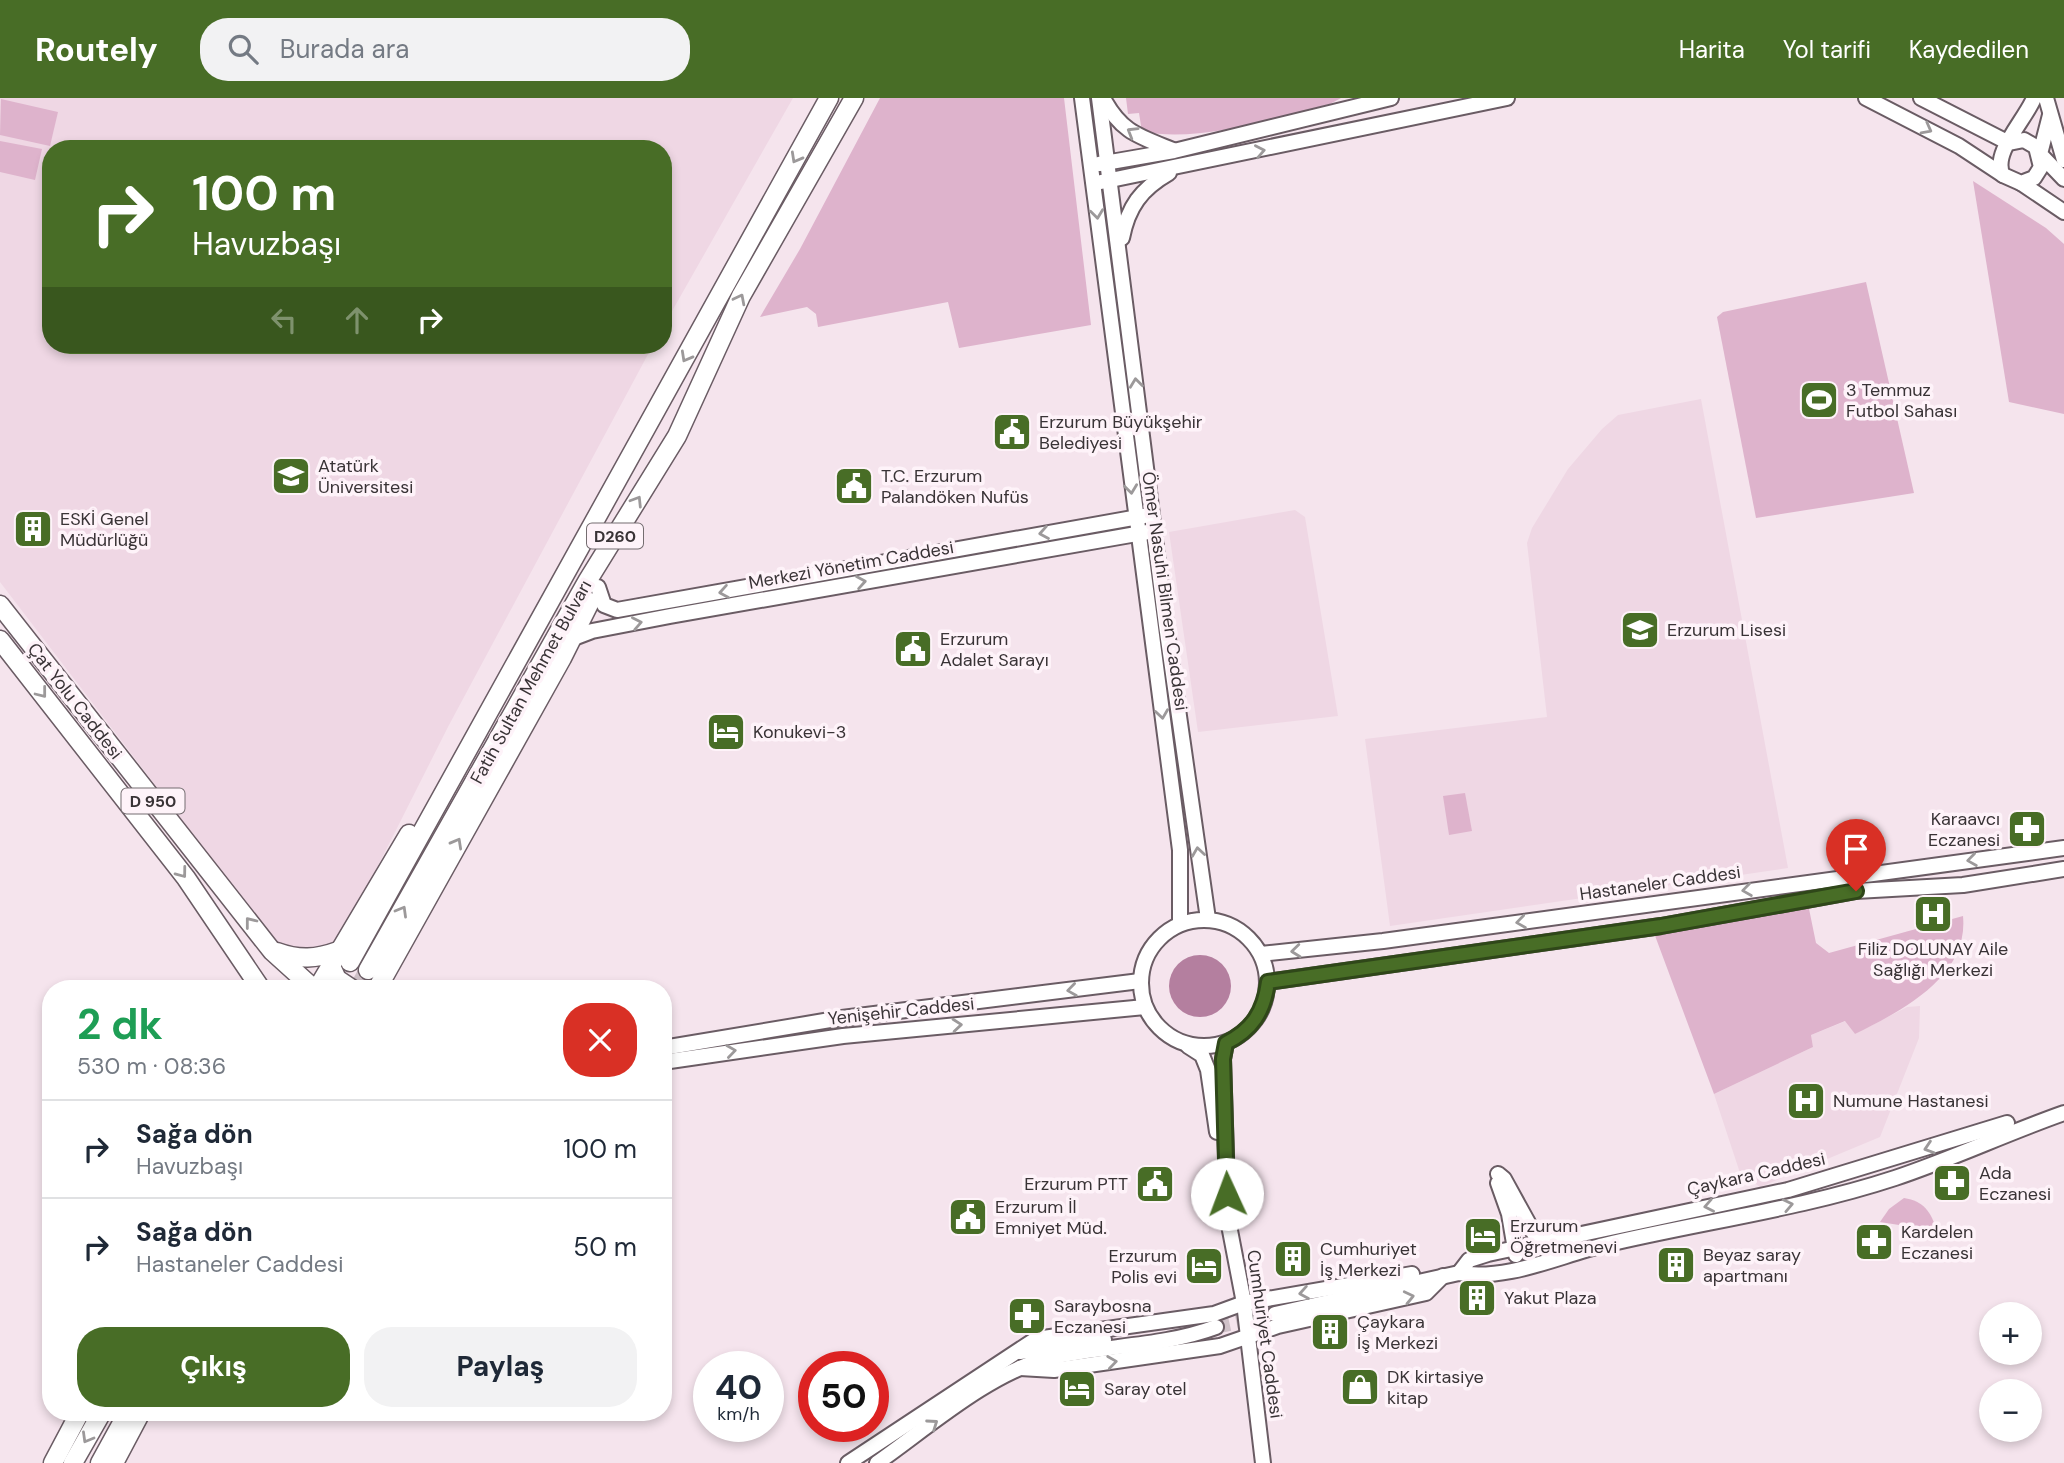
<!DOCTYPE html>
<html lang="tr">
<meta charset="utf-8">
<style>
:root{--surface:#fff;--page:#f2f2f3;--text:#1f2937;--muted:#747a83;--line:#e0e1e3;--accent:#486d26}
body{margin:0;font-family:"DM Sans",sans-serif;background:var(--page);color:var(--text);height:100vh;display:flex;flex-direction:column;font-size:26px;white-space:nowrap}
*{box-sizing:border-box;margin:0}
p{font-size:23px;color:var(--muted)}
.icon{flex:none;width:38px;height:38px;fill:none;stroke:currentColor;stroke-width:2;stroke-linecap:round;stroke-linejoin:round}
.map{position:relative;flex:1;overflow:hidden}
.drawer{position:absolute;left:42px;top:882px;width:630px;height:441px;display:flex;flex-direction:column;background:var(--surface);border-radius:28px;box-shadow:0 4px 10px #0003}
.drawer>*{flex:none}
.banner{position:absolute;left:42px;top:42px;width:630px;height:214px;border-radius:28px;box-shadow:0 4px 10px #0003;background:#486d26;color:#fff;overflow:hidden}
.controls{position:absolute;left:1979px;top:1204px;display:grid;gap:14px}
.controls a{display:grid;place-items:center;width:63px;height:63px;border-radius:50%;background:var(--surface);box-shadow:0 4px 10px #0003;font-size:35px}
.speed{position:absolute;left:693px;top:1253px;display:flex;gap:14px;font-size:35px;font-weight:700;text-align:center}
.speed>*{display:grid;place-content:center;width:91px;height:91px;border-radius:50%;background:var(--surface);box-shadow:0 4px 10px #0003;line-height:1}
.speed small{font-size:18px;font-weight:400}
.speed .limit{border:10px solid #d22;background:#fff;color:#111}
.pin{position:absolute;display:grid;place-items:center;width:60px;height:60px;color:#fff;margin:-72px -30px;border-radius:50% 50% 50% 0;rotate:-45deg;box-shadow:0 0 7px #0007}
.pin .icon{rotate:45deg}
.me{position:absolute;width:77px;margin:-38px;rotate:358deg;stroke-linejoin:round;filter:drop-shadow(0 0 5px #0008)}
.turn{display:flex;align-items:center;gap:24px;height:147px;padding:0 35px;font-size:32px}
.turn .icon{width:91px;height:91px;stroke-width:2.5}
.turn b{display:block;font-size:49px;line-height:60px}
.lanes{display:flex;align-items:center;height:66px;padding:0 35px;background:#0003;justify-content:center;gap:35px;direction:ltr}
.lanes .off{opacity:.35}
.round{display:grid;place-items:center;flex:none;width:74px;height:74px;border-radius:28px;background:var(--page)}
.overview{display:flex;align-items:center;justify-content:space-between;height:119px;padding:0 35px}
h1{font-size:42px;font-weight:700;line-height:52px;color:#1e9e55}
.action{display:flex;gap:14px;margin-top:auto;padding:14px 35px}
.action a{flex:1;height:80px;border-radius:28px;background:var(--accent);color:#fff;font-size:28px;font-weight:700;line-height:80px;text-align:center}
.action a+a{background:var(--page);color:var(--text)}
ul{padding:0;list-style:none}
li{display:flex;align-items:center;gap:21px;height:98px;padding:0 35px;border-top:2px solid var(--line)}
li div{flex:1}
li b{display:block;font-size:26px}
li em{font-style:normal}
header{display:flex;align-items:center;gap:42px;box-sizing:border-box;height:98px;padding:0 35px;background:var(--accent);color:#fff}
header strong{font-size:33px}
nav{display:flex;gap:38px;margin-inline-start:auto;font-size:24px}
.search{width:490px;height:63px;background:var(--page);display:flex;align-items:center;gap:18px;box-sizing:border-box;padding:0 24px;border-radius:28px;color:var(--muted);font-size:26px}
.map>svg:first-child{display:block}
</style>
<header>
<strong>Routely</strong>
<div class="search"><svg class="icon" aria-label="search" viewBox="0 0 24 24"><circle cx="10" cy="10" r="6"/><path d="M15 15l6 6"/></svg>Burada ara</div>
<nav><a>Harita</a><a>Yol tarifi</a><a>Kaydedilen</a></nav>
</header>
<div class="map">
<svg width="2064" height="1365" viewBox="0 0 2064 1365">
<rect width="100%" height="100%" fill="#f5e4ed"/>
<!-- built -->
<g fill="#efd7e4">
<polygon points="0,0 793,0 663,229 663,51 51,51 51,247 653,247 449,627 340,843 305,854 288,852 276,845 0,484"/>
<polygon points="1701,301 1788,770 1390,828 1365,641 1547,619 1527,445 1532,430 1568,371 1602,331 1618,317"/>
<polygon points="1295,412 1305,419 1338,618 1198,634 1169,434"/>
<polygon points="1920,908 1919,940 1880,1039 1760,1089 1740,1075 1714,996 1813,949 1811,937 1846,923 1855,936 1907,909"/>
</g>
<!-- green -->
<g fill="#deb3cc">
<polygon points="880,0 1064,0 1091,227 959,250 948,204 818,229 816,216 807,209 760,219 800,151"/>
<path d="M1126,0h215l-11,6c-61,15 -124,38 -188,28l-3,-19 -11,1z"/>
<polygon points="1,1 58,14 50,48 0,37"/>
<polygon points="0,43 42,51 35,82 0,74"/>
<polygon points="1973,83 2046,130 2064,146 2064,316 2009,304"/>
<polygon points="1866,184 1914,395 1756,420 1717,219 1723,214"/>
<polygon points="1465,695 1472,733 1449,737 1443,698"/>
<path d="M1808,806l8,39 13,10 134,-37c6,61 -62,95 -108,118l-10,-13 -34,14 2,12 -99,47 -60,-161z"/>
<path d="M1904,1100c20,3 27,14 33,33l-57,-9 9,-13z"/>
</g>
<!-- water -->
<circle fill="#b47f9f" cx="1200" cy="888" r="31"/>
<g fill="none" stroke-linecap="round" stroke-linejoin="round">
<!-- secondary-tunnel -->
<polyline stroke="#cfc1c8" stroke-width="14" stroke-dasharray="14 7" stroke-linecap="butt" points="1216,1229 1275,1216"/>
<!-- highway-tunnel -->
<polyline stroke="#cfc1c8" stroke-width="18" stroke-dasharray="18 9" stroke-linecap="butt" points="358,891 368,872"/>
<!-- secondary casing -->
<g stroke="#6a5c64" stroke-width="18">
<g id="secondary">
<polyline points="1082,0 1180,752 1180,826"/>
<polyline points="1099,0 1166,527 1208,821"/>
<path d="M1103,0c18,34 35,38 70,52"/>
<polyline points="1866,0 1959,48 2003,77"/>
<path d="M1921,0l88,45 15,-3 12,7 5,20 -7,11 -13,5 -18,-8c-12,-21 22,-55 31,-77"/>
<polyline points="2046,0 2064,62"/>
<polyline points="2050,17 2040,56 2064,81"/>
<polyline points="1099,66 1174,53 1391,0"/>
<polyline points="1101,84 1507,0"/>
<polyline points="2021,85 2064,114"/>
<path d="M1122,140c6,-31 19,-49 47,-65"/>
<polyline points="598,489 604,507 617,512 1144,418"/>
<polyline points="571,541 592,533 670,518 1148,434"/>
<circle cx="1204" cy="885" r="63"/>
<polyline points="1261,856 1383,843 2064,750"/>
<polyline points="1268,884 1661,828 1856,793 1963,787 2064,771"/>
<polyline points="1226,945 1223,961 1228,1122 1244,1205 1263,1365"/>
<polyline points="1188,948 1202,957 1208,972 1217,1034"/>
<polyline points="663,950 842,920 1140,883"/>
<polyline points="663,964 843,938 1145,909"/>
<polyline points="1498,1076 1504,1081 1542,1150"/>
<polyline points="1498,1085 1509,1116 1516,1157"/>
<polyline points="1459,1175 1469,1162 1488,1156 1788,1092 2007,1025"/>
<path d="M1275,1216l184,-41c48,8 99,-17 145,-28 96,-23 197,-36 291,-67 57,-19 112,-45 169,-65"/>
<polyline points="1020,1254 1104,1242"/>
<polyline points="1020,1270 1054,1272 1220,1248 1278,1228 1426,1195 1443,1178"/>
<polyline points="848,1365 1036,1241 1214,1216 1244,1205 1412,1176"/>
<path d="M877,1365c50,-35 113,-91 172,-105 56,-13 113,-11 167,-31"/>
</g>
</g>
<!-- highway casing -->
<g stroke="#6a5c64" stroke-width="21">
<g id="highway">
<polyline points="0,507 272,853 314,891"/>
<polyline points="0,542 186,780 261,891"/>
<path d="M277,854c22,8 39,7 61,-1"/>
<polyline points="350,864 829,0"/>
<polyline points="330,866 337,881 352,891"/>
<polyline points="368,872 588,482 677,338 741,198 854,0"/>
<polyline points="317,891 409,736"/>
<polyline points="377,891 562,560 590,504"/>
<polyline points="53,1365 80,1314"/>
<polyline points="73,1365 102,1314"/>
<polyline points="100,1365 128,1314"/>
<polyline points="114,1365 141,1314"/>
</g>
</g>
<!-- secondary -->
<use href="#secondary" stroke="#fff" stroke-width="14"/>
<!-- highway -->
<use href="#highway" stroke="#fff" stroke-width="18"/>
</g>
<!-- one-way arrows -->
<defs><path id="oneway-chevron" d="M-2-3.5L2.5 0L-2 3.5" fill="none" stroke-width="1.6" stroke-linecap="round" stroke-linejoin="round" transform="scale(1.75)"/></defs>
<g stroke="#9c999a">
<use href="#oneway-chevron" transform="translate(1927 31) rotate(28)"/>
<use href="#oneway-chevron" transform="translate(1132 34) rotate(-149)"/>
<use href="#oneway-chevron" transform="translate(1260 53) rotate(-11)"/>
<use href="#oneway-chevron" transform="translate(796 60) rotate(119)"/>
<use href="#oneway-chevron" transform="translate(1097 116) rotate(83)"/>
<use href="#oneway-chevron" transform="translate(740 201) rotate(-63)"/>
<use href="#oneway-chevron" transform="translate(686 259) rotate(119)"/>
<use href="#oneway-chevron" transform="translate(1136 285) rotate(-97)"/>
<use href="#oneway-chevron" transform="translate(1131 391) rotate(83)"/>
<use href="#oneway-chevron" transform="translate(637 403) rotate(-58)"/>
<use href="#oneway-chevron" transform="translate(1044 435) rotate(170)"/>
<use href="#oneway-chevron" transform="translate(861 484) rotate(-10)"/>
<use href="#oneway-chevron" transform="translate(724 494) rotate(170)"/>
<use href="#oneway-chevron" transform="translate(637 525) rotate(-11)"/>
<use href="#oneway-chevron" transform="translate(42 595) rotate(52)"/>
<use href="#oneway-chevron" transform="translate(1162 616) rotate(82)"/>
<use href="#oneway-chevron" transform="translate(457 745) rotate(-61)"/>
<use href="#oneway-chevron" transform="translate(1198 754) rotate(-98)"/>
<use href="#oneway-chevron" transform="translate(1972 762) rotate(172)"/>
<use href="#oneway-chevron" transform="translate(182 775) rotate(53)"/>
<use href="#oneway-chevron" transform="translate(1747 792) rotate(172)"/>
<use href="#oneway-chevron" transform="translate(402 813) rotate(-60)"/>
<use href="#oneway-chevron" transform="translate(250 824) rotate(-128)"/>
<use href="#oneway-chevron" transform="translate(1521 824) rotate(172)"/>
<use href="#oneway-chevron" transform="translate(1296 853) rotate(174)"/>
<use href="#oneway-chevron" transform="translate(1072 892) rotate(172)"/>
<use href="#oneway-chevron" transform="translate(957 927) rotate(-5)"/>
<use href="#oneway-chevron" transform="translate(731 953) rotate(-8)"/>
<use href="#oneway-chevron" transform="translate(1929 1050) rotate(162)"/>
<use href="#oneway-chevron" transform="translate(1788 1107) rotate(-12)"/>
<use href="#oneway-chevron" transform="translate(1709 1108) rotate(169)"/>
<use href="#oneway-chevron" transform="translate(1304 1195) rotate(170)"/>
<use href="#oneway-chevron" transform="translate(1409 1199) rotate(-13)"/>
<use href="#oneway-chevron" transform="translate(1112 1264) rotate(-8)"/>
<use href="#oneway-chevron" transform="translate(933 1326) rotate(-35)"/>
<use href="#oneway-chevron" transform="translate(87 1340) rotate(120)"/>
</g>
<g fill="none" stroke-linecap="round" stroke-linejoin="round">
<!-- route casing -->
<g stroke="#2f4719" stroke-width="18">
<path id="route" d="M1227,1096l-4,-135 3,-16c26,-13 38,-31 42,-61l393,-56 195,-35"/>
</g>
<!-- route -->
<use href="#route" stroke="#486d26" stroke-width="12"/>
</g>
<!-- icons -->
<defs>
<g id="stadium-square" transform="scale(2.0125)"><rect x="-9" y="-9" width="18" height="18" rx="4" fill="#486d26" stroke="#fef3f9"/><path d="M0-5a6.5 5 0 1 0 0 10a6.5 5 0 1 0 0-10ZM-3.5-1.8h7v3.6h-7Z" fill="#fff"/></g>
<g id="civic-square" transform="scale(2.0125)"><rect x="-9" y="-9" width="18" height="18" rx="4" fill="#486d26" stroke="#fef3f9"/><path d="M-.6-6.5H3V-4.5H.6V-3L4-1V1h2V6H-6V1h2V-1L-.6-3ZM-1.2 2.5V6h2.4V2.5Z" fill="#fff"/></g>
<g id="university-square" transform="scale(2.0125)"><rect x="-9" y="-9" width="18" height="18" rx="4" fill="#486d26" stroke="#fef3f9"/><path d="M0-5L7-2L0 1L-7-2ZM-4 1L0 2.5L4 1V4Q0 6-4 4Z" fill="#fff"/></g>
<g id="building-square" transform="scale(2.0125)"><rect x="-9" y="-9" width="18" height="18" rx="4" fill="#486d26" stroke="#fef3f9"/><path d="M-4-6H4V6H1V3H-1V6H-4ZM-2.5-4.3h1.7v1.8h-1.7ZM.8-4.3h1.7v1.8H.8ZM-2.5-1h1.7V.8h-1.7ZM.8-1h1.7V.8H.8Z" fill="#fff"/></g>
<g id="school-square" transform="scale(2.0125)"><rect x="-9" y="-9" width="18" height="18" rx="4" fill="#486d26" stroke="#fef3f9"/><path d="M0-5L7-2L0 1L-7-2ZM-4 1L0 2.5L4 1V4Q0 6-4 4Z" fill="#fff"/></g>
<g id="hotel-square" transform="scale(2.0125)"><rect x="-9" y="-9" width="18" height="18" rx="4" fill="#486d26" stroke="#fef3f9"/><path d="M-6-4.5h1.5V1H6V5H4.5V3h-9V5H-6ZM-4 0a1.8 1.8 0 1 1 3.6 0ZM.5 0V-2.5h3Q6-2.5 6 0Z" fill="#fff"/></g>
<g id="pharmacy-square" transform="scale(2.0125)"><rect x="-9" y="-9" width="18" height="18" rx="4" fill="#486d26" stroke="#fef3f9"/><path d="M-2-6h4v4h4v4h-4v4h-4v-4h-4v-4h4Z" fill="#fff"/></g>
<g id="hospital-square" transform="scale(2.0125)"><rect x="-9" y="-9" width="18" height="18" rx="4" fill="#486d26" stroke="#fef3f9"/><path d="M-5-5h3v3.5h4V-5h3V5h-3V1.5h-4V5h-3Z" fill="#fff"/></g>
<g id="shop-square" transform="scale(2.0125)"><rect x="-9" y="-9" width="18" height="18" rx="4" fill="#486d26" stroke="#fef3f9"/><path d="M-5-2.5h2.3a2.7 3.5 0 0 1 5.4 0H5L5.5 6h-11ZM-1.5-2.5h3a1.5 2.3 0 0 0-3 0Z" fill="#fff"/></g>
</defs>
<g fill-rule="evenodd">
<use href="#stadium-square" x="1819" y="302"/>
<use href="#civic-square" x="1012" y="334"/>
<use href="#university-square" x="291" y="378"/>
<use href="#civic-square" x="854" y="388"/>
<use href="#building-square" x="33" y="431"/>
<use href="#school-square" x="1640" y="532"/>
<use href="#civic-square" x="913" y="551"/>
<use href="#hotel-square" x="726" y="634"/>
<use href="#pharmacy-square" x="2027" y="731"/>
<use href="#hospital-square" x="1933" y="816"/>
<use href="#hospital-square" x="1806" y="1003"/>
<use href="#pharmacy-square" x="1952" y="1085"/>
<use href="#civic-square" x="1155" y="1086"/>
<use href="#civic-square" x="968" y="1119"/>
<use href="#hotel-square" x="1483" y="1138"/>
<use href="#pharmacy-square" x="1874" y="1144"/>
<use href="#building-square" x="1293" y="1161"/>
<use href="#building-square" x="1676" y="1167"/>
<use href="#hotel-square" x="1204" y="1168"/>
<use href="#building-square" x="1477" y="1200"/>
<use href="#pharmacy-square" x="1027" y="1218"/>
<use href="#building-square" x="1330" y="1234"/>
<use href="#shop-square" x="1360" y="1289"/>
<use href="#hotel-square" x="1077" y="1291"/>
</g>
<g text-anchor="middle" stroke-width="7" stroke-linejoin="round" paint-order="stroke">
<!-- shield labels -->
<g fill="#fef3f9" stroke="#746d70" stroke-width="2">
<rect x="587" y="425.5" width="56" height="25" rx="5"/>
<rect x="121.5" y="690.5" width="63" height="25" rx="5"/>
</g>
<g font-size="16" font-weight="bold" fill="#393336">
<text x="615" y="444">D260</text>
<text x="153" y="709">D 950</text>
</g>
<!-- poi labels -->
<g font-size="18" fill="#393336" stroke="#fef3f9" text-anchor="start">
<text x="1846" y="298">3 Temmuz<tspan x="1846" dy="21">Futbol Sahası</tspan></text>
<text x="1039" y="330">Erzurum Büyükşehir<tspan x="1039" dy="21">Belediyesi</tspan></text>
<text x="318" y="374">Atatürk<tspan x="318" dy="21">Üniversitesi</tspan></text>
<text x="881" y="384">T.C. Erzurum<tspan x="881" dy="21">Palandöken Nufüs</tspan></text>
<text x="60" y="427">ESKİ Genel<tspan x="60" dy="21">Müdürlüğü</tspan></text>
<text x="1667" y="538">Erzurum Lisesi</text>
<text x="940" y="547">Erzurum<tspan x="940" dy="21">Adalet Sarayı</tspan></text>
<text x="753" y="640">Konukevi-3</text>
<text x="2000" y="727" text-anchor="end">Karaavcı<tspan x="2000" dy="21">Eczanesi</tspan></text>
<text x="1933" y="857" text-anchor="middle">Filiz DOLUNAY Aile<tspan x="1933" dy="21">Sağlığı Merkezi</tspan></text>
<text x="1833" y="1009">Numune Hastanesi</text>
<text x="1979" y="1081">Ada<tspan x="1979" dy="21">Eczanesi</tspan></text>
<text x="1128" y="1092" text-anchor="end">Erzurum PTT</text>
<text x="995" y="1115">Erzurum İl<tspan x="995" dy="21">Emniyet Müd.</tspan></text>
<text x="1510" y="1134">Erzurum<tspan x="1510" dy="21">Öğretmenevi</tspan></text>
<text x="1901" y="1140">Kardelen<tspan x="1901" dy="21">Eczanesi</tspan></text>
<text x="1320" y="1157">Cumhuriyet<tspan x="1320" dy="21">İş Merkezi</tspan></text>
<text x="1703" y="1163">Beyaz saray<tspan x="1703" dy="21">apartmanı</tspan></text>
<text x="1177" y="1164" text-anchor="end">Erzurum<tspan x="1177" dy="21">Polis evi</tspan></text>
<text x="1504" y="1206">Yakut Plaza</text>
<text x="1054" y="1214">Saraybosna<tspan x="1054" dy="21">Eczanesi</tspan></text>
<text x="1357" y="1230">Çaykara<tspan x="1357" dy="21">İş Merkezi</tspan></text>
<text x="1387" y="1285">DK kirtasiye<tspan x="1387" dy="21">kitap</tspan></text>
<text x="1104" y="1297">Saray otel</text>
</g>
<!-- street labels -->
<g font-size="18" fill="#393336" stroke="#fef3f9">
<text transform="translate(851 467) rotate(-10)" y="6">Merkezi Yönetim Caddesi</text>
<text transform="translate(1165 493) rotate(82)" y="6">Ömer Nasuhi Bilmen Caddesi</text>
<text transform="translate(531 584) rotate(-61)" y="6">Fatih Sultan Mehmet Bulvarı</text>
<text transform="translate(75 603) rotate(52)" y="6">Çat Yolu Caddesi</text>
<text transform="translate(1660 785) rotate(-8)" y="6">Hastaneler Caddesi</text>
<text transform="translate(901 913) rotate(-6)" y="6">Yenişehir Caddesi</text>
<text transform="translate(1756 1076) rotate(-13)" y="6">Çaykara Caddesi</text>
<text transform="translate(1265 1236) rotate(82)" y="6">Cumhuriyet Caddesi</text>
</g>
</g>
</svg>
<div class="controls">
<a>+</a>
<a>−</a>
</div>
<div class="speed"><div>40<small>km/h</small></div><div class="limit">50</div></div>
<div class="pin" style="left:1856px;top:793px;background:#d93025"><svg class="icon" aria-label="arrive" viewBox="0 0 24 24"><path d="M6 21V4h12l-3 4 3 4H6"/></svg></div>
<svg class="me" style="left:1227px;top:1096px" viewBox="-20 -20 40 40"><circle r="19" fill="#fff"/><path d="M0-13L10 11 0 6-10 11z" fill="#486d26"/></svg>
<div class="banner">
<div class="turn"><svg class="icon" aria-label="right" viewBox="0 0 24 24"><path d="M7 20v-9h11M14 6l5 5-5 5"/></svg><div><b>100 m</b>Havuzbaşı</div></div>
<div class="lanes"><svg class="icon off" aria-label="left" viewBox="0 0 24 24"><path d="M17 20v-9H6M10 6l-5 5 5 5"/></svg><svg class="icon off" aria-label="ahead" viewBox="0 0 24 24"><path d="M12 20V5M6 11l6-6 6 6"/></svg><svg class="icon" aria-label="right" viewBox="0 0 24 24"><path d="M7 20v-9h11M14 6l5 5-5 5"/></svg></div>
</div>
<section class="drawer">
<div class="overview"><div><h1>2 dk</h1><p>530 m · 08:36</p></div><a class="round" style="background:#d93025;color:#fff"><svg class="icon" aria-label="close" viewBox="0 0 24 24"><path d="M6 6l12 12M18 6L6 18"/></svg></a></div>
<ul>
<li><svg class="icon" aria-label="right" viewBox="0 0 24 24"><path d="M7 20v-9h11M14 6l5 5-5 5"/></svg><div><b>Sağa dön</b><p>Havuzbaşı</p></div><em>100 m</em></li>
<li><svg class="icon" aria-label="right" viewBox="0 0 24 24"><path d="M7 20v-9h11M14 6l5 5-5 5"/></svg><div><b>Sağa dön</b><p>Hastaneler Caddesi</p></div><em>50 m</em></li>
</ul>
<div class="action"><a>Çıkış</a><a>Paylaş</a></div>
</section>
</div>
